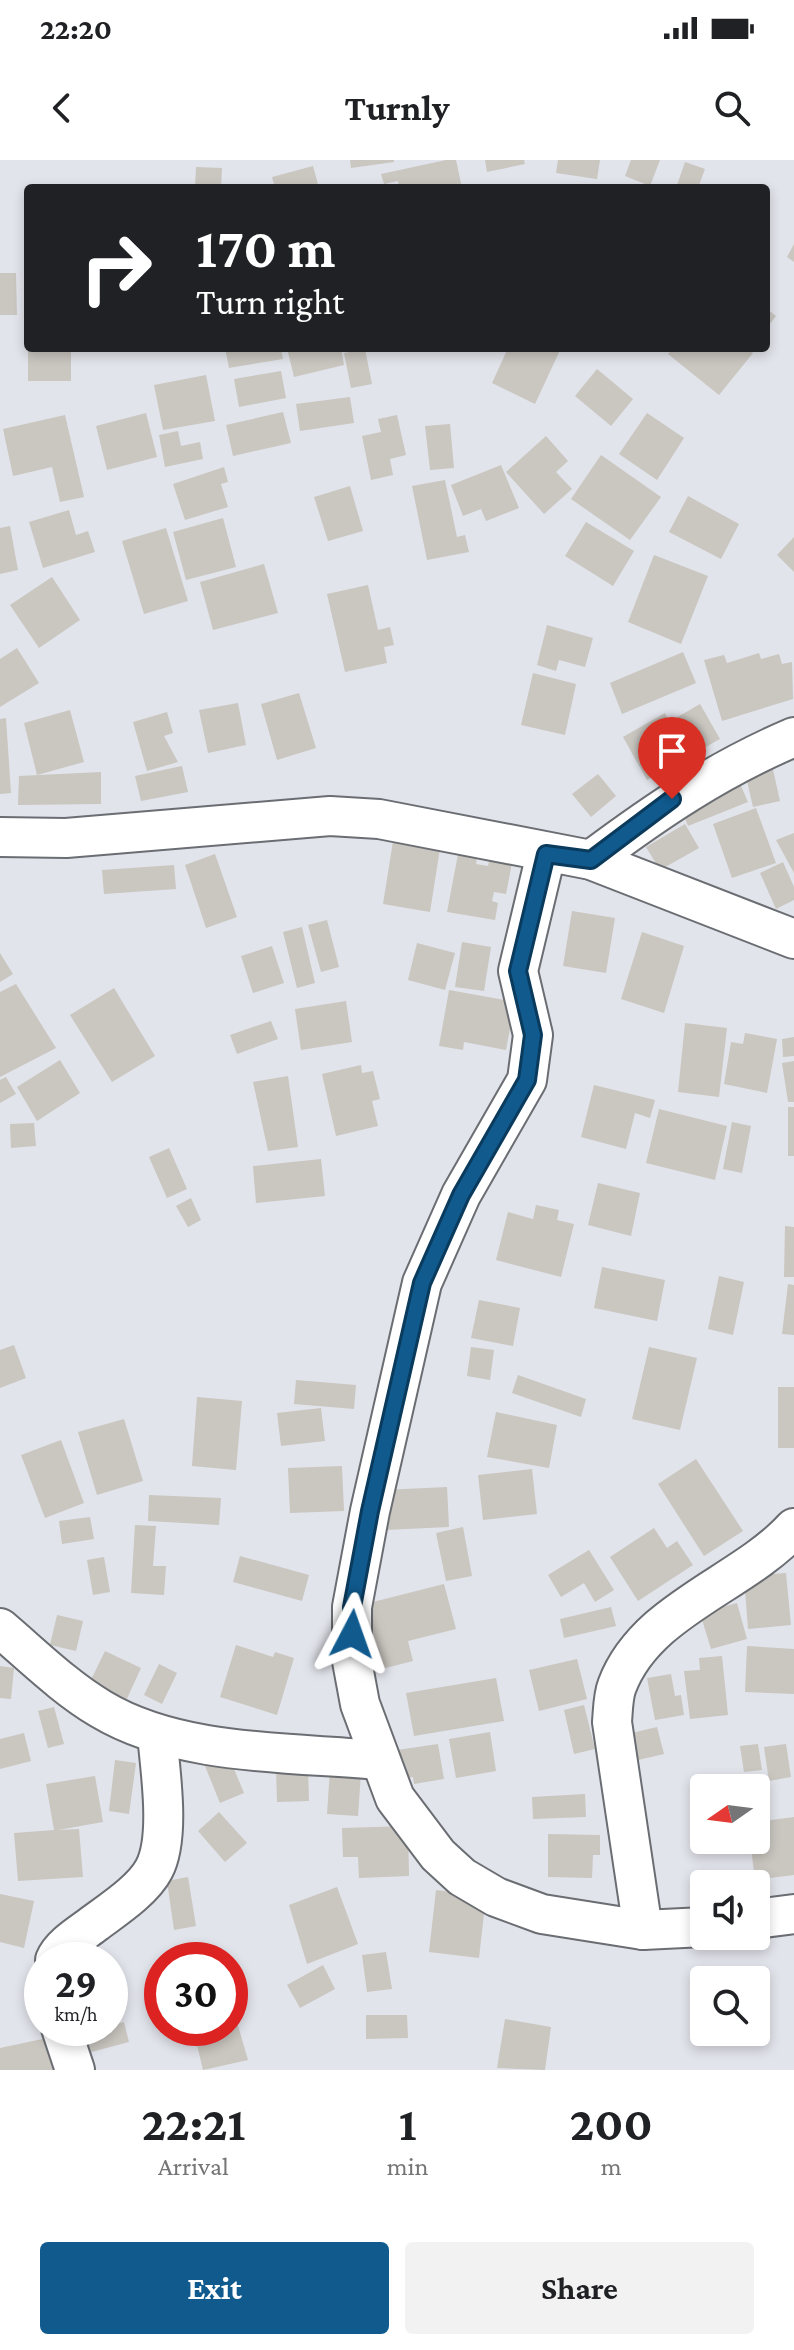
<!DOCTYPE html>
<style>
:root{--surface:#fff;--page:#f2f2f2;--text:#202124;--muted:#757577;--accent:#105a8e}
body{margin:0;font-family:"Crimson Pro",serif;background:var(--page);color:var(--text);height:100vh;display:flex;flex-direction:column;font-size:30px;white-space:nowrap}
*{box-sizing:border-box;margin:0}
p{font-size:26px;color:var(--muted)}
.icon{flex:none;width:44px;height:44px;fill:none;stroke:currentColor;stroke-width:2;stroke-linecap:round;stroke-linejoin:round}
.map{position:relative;height:1910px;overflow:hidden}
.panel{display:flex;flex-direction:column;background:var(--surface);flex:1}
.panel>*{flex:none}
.top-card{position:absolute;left:24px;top:24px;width:746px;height:168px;border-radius:8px;box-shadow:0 4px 12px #0003;background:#202124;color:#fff;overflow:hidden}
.needle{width:52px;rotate:256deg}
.buttons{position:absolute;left:690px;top:1614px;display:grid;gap:16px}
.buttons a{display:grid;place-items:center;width:80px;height:80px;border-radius:8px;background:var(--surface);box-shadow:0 4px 12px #0003;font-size:40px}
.speed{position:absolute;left:24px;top:1782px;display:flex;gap:16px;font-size:40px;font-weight:700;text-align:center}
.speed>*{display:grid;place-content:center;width:104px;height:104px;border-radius:50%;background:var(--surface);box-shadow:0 4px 12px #0003;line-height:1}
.speed small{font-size:20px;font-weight:400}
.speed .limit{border:12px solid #d22;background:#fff;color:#111}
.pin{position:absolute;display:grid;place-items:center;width:68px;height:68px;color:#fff;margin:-82px -34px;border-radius:50% 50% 50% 0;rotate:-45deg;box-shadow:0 0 8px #0007}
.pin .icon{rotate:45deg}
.me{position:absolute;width:88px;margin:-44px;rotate:4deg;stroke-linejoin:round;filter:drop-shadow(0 0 6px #0008)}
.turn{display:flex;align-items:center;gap:28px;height:168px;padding:0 40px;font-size:36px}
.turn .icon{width:104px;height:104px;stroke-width:2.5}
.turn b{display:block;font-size:56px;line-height:68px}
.eta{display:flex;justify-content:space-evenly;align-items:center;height:136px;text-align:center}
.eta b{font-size:48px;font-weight:700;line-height:56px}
.button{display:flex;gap:16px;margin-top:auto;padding:16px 40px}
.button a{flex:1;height:92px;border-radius:8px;background:var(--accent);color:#fff;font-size:32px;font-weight:700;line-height:92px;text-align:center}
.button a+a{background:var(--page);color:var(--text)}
.status{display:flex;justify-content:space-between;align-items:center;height:56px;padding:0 40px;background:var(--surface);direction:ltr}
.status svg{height:22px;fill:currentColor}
header{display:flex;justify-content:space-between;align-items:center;height:104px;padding:0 40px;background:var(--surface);font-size:36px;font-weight:700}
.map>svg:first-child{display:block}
</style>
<div class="status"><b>22:20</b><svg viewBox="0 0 49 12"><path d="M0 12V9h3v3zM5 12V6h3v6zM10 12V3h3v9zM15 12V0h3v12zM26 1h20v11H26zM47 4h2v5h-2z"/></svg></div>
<header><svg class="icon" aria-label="back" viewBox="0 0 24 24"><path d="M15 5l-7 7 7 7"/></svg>Turnly<svg class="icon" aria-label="search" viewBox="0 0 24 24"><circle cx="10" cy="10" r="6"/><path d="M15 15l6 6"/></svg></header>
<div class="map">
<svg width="794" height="1910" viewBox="0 0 794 1910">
<rect width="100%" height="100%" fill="#e2e4eb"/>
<!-- building -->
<g fill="#cac6c0">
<polygon points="350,0 394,0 394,2 351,8"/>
<polygon points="446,0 456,0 462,28 399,28 398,21 384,24 381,14"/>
<polygon points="485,0 524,0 525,4 487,12"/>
<polygon points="558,0 600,0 597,19 556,13"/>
<polygon points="631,0 660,0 650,26 625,16"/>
<polygon points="685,2 705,9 698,28 676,28"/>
<polygon points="313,6 319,28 275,28 272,17"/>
<polygon points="196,7 222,8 221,28 195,28"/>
<polygon points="794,84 794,102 787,97"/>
<polygon points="0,113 16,113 17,155 0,155"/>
<polygon points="766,148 776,156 766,169"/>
<rect x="28" y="188" width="43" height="33"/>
<polygon points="225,188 281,188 283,199 229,208"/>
<polygon points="287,188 341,188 344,205 294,217"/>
<polygon points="508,188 561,188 535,244 492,223"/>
<polygon points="673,188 747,188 753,193 719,235 668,194"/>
<polygon points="365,189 372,224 351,228 344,193"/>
<polygon points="597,209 633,239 611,266 575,236"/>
<polygon points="281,211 286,238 239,247 234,219"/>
<polygon points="206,215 215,261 163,270 154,225"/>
<polygon points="350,237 354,263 300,271 296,244"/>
<polygon points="283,252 291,283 233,296 226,265"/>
<polygon points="146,253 157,297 107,310 96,266"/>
<polygon points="647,253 684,278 657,320 619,294"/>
<polygon points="65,255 84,337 60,342 52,307 13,316 3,269"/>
<polygon points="397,255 406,295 390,299 393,315 371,320 362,276 381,272 378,259"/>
<polygon points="450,264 454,308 430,310 425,266"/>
<polygon points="178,271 181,286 200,282 203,299 165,307 159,275"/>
<polygon points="546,276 568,301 556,312 572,329 544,354 506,312"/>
<polygon points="601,295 661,337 630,380 571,339"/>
<polygon points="501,305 519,348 486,361 481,349 463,356 451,325"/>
<polygon points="224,307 228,322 221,324 228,347 185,360 173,324"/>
<polygon points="445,320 457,377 465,375 469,392 427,400 412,326"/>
<polygon points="350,326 363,371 328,381 314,337"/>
<polygon points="688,336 739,364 721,399 669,372"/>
<polygon points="69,350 76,375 88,371 95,392 43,408 29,362"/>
<polygon points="223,358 236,407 186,420 173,372"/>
<polygon points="586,362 634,391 613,426 565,396"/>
<polygon points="10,366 18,410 0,414 0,368"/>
<polygon points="166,368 188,441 144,454 122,381"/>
<polygon points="794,377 794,412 777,395"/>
<polygon points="654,395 708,416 681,484 628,462"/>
<polygon points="264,404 278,453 213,470 200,422"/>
<polygon points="52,417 80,460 39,488 10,445"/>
<polygon points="368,425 378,470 390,467 394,485 384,487 387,503 345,512 327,434"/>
<polygon points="547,465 593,478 585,507 559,500 556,511 537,505"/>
<polygon points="17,488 39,523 0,547 0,499"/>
<polygon points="683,492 696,523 622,554 610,523"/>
<polygon points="759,493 761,499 779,494 782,504 792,502 793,539 722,561 704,500 724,495 727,503"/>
<polygon points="533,513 576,524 565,575 521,565"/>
<polygon points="299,533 316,588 277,600 261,544"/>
<polygon points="238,543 246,585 208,593 199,550"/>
<polygon points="700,544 720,579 647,620 623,577 665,553 669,562"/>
<polygon points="70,550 84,602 37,615 24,563"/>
<polygon points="167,552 173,573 164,576 178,602 147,611 133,562"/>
<polygon points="6,558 11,633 0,634 0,559"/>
<polygon points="772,605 780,641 753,647 745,612"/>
<polygon points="182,606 188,632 141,641 135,616"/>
<polygon points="101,612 101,644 18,645 19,616"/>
<polygon points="598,614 616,636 591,657 572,634"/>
<polygon points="738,619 748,642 688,666 679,643"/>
<polygon points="756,648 776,703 732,718 713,664"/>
<polygon points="685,664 699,688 660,710 646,687"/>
<polygon points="794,673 794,713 776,680"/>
<polygon points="394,675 441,682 430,752 383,744"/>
<polygon points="459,689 478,693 476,704 488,706 490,698 512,703 506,734 494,732 492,741 498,743 495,760 447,752"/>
<polygon points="215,694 237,757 206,768 185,705"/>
<polygon points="783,702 794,727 794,740 776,749 760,713"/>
<polygon points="174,705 176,729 104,734 102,710"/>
<polygon points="572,751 615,758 606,813 563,806"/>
<polygon points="327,760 339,807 321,812 308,765"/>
<polygon points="302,767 315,823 297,828 283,772"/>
<polygon points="642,772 684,786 664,853 621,839"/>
<polygon points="462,782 491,787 484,831 455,827"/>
<polygon points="417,783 455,793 445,830 408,820"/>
<polygon points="272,786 284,823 253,833 241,796"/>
<polygon points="0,793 13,814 0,822"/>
<polygon points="16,824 56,888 0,917 0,832"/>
<polygon points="114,828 155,896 112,922 70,855"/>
<polygon points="449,830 515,842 506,890 464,882 463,890 439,886"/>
<polygon points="346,841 352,882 301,890 295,849"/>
<polygon points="271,861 278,879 237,894 230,875"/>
<polygon points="685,863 727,868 719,937 678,932"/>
<polygon points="745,873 777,879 767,933 724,924 731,882 743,884"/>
<polygon points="794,877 794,896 783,897 782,879"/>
<polygon points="60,900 80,933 37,961 17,927"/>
<polygon points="794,901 794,942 788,942 782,903"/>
<polygon points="361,905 362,913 373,911 380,939 372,941 378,966 336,976 322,914"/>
<polygon points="288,916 298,987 268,991 253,922"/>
<polygon points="6,917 16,934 0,943 0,920"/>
<polygon points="594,925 655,940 650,958 635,953 626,989 581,977"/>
<rect x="788" y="947" width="6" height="49"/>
<polygon points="659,949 727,966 715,1020 646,1003"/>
<polygon points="732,962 751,966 742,1013 723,1009"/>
<polygon points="34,963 36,986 11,988 10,964"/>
<polygon points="169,988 187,1029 167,1038 149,997"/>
<polygon points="321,999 325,1036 256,1043 253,1006"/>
<polygon points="598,1023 640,1033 631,1076 588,1065"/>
<polygon points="191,1038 201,1060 188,1067 176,1046"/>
<polygon points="536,1045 559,1050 557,1060 574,1064 561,1117 496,1100 508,1052 533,1059"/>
<polygon points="785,1066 794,1067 794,1117 784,1117"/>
<polygon points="602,1107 665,1120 657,1161 594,1148"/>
<polygon points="719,1116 744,1122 733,1175 708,1169"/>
<polygon points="788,1124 794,1125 794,1175 782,1174"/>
<polygon points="479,1140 520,1148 513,1186 471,1178"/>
<polygon points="14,1185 26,1218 0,1228 0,1190"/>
<polygon points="471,1187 494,1190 490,1220 467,1216"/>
<polygon points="649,1187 697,1198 680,1270 632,1259"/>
<polygon points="518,1215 586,1239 581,1257 512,1233"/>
<polygon points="296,1220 356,1225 354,1249 294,1244"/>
<rect x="778" y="1227" width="16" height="61"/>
<polygon points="197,1237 242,1241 236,1310 192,1306"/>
<polygon points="321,1248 325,1281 281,1286 277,1253"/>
<polygon points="496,1252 557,1265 549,1308 487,1297"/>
<polygon points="124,1259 143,1321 97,1335 78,1272"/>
<polygon points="61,1280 84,1343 45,1358 21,1295"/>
<polygon points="696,1299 743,1371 704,1396 658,1324"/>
<polygon points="342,1306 344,1351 290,1353 288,1308"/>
<polygon points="532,1309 537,1354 483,1360 478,1315"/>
<polygon points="447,1327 449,1367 385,1370 383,1330"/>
<polygon points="149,1335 221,1338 219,1365 148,1361"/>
<polygon points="90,1357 94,1379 62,1384 59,1361"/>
<polygon points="135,1365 156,1366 153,1406 166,1406 164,1435 131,1433"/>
<polygon points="463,1367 472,1416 446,1421 436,1373"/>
<polygon points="654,1368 667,1388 677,1381 693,1405 638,1441 610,1397"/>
<polygon points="589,1390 614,1430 595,1442 584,1423 561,1437 548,1415"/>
<polygon points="240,1396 309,1415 302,1441 233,1422"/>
<polygon points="104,1397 110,1432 93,1435 87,1400"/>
<polygon points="786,1413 791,1465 748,1469 744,1416"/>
<polygon points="444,1424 456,1469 408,1481 413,1501 378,1510 361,1445"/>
<polygon points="737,1443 747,1479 711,1489 700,1453"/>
<polygon points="611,1447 616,1466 564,1478 560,1459"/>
<polygon points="57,1455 83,1461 76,1491 50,1485"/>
<polygon points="236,1485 273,1497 275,1492 294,1498 277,1555 220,1537"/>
<polygon points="747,1486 794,1489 794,1534 745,1532"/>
<polygon points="105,1491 141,1508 125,1543 88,1526"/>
<polygon points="722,1496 728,1555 690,1559 684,1511 700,1510 699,1498"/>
<polygon points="577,1499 587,1539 539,1551 529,1510"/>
<polygon points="159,1504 177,1513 162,1544 144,1535"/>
<polygon points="0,1506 14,1508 11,1539 0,1538"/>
<polygon points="671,1514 675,1536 681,1535 684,1555 655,1560 647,1518"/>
<polygon points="496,1518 504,1561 414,1576 406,1533"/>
<polygon points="584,1545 595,1589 574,1594 564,1550"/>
<polygon points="54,1547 64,1584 48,1588 38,1551"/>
<polygon points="657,1567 664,1594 625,1603 619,1576"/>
<polygon points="490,1572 496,1611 456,1618 449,1579"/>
<polygon points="24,1573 31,1601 0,1609 0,1579"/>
<polygon points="438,1584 444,1619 414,1624 413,1617 394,1620 390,1591"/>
<polygon points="758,1584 762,1610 744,1612 740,1586"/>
<polygon points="786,1584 791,1617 769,1621 764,1587"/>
<polygon points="229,1597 244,1633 220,1643 205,1606"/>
<polygon points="115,1600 136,1603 129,1654 109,1651"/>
<polygon points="308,1608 309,1641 277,1642 276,1609"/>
<polygon points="330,1609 361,1612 358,1656 327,1654"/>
<polygon points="764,1614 770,1657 756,1659 756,1628 744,1628 743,1618"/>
<polygon points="95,1616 103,1662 58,1670 79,1669 83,1717 18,1721 14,1673 54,1670 46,1624"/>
<polygon points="585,1634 586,1657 533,1659 532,1637"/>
<polygon points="219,1652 247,1683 225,1702 198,1671"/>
<polygon points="794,1657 794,1715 755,1720 750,1680 756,1680 756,1662"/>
<polygon points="408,1666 409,1716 359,1718 358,1697 343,1697 342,1668"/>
<polygon points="548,1674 600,1675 600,1695 593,1695 592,1718 548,1717"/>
<polygon points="188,1717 196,1766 174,1770 167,1721"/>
<polygon points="337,1727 358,1784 307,1804 289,1745"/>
<polygon points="436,1730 486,1736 479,1798 429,1792"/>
<polygon points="0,1734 34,1741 24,1788 0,1782"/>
<polygon points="386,1792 392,1829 367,1832 362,1795"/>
<polygon points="323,1805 335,1829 300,1848 287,1825"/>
<polygon points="230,1838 248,1900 203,1910 193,1868 230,1868"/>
<polygon points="366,1855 407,1855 408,1878 366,1879"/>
<polygon points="505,1859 551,1867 545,1910 497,1908"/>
<polygon points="124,1862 129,1882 84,1894 79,1875"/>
<polygon points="47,1878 54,1910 0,1910 0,1888"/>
</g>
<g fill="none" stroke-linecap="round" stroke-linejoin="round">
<!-- street casing -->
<g stroke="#6a6d72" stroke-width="42">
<g id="street">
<polyline points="0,677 66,678 330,656 379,659 591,700 794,779"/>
<polyline points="546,694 518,811 533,875 527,920 461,1035 422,1123 370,1351 352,1447 352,1501 360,1544 395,1638 438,1695 462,1717 496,1737 542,1754 643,1770 704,1767"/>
<path d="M591,700c67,-50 126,-90 203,-123"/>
<path d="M0,1468c33,28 64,59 101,81 78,47 189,43 277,51"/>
<polyline points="756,1759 794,1754"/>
<path d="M643,1770l-31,-208c1,-12 1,-26 5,-36 29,-77 125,-101 177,-158"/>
<path d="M55,1800c6,-15 27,-27 40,-37 19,-14 48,-33 59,-54 17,-32 6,-100 3,-135"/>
<polyline points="61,1868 75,1910"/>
</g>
</g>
<!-- street -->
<use href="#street" stroke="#fff" stroke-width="38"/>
</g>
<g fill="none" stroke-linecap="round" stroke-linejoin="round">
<!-- route casing -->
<g stroke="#0a3a5c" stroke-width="20">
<polyline id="route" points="352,1474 352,1447 370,1351 422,1123 461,1035 527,920 533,875 518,811 546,694 591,700 672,639"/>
</g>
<!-- route -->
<use href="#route" stroke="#105a8e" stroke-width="14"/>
</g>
</svg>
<div class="buttons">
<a><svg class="needle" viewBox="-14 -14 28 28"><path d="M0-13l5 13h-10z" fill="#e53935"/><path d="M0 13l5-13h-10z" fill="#757577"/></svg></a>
<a><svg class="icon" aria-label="sound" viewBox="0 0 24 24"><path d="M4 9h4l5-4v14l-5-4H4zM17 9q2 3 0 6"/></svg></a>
<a><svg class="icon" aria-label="search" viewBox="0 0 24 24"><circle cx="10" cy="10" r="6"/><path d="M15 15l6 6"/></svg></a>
</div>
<div class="speed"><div>29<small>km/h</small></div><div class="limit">30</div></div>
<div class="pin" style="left:672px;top:639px;background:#d93025"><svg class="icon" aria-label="arrive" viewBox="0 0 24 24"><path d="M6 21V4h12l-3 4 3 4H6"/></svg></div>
<svg class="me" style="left:352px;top:1474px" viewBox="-20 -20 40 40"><path d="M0-17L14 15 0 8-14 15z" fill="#105a8e" stroke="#fff" stroke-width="4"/></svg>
<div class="top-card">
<div class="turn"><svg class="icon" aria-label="right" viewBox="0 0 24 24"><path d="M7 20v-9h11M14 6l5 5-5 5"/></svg><div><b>170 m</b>Turn right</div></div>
</div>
</div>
<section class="panel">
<div class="eta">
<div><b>22:21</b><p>Arrival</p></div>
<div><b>1</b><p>min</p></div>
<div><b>200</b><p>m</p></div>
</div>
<div class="button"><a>Exit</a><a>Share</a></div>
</section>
